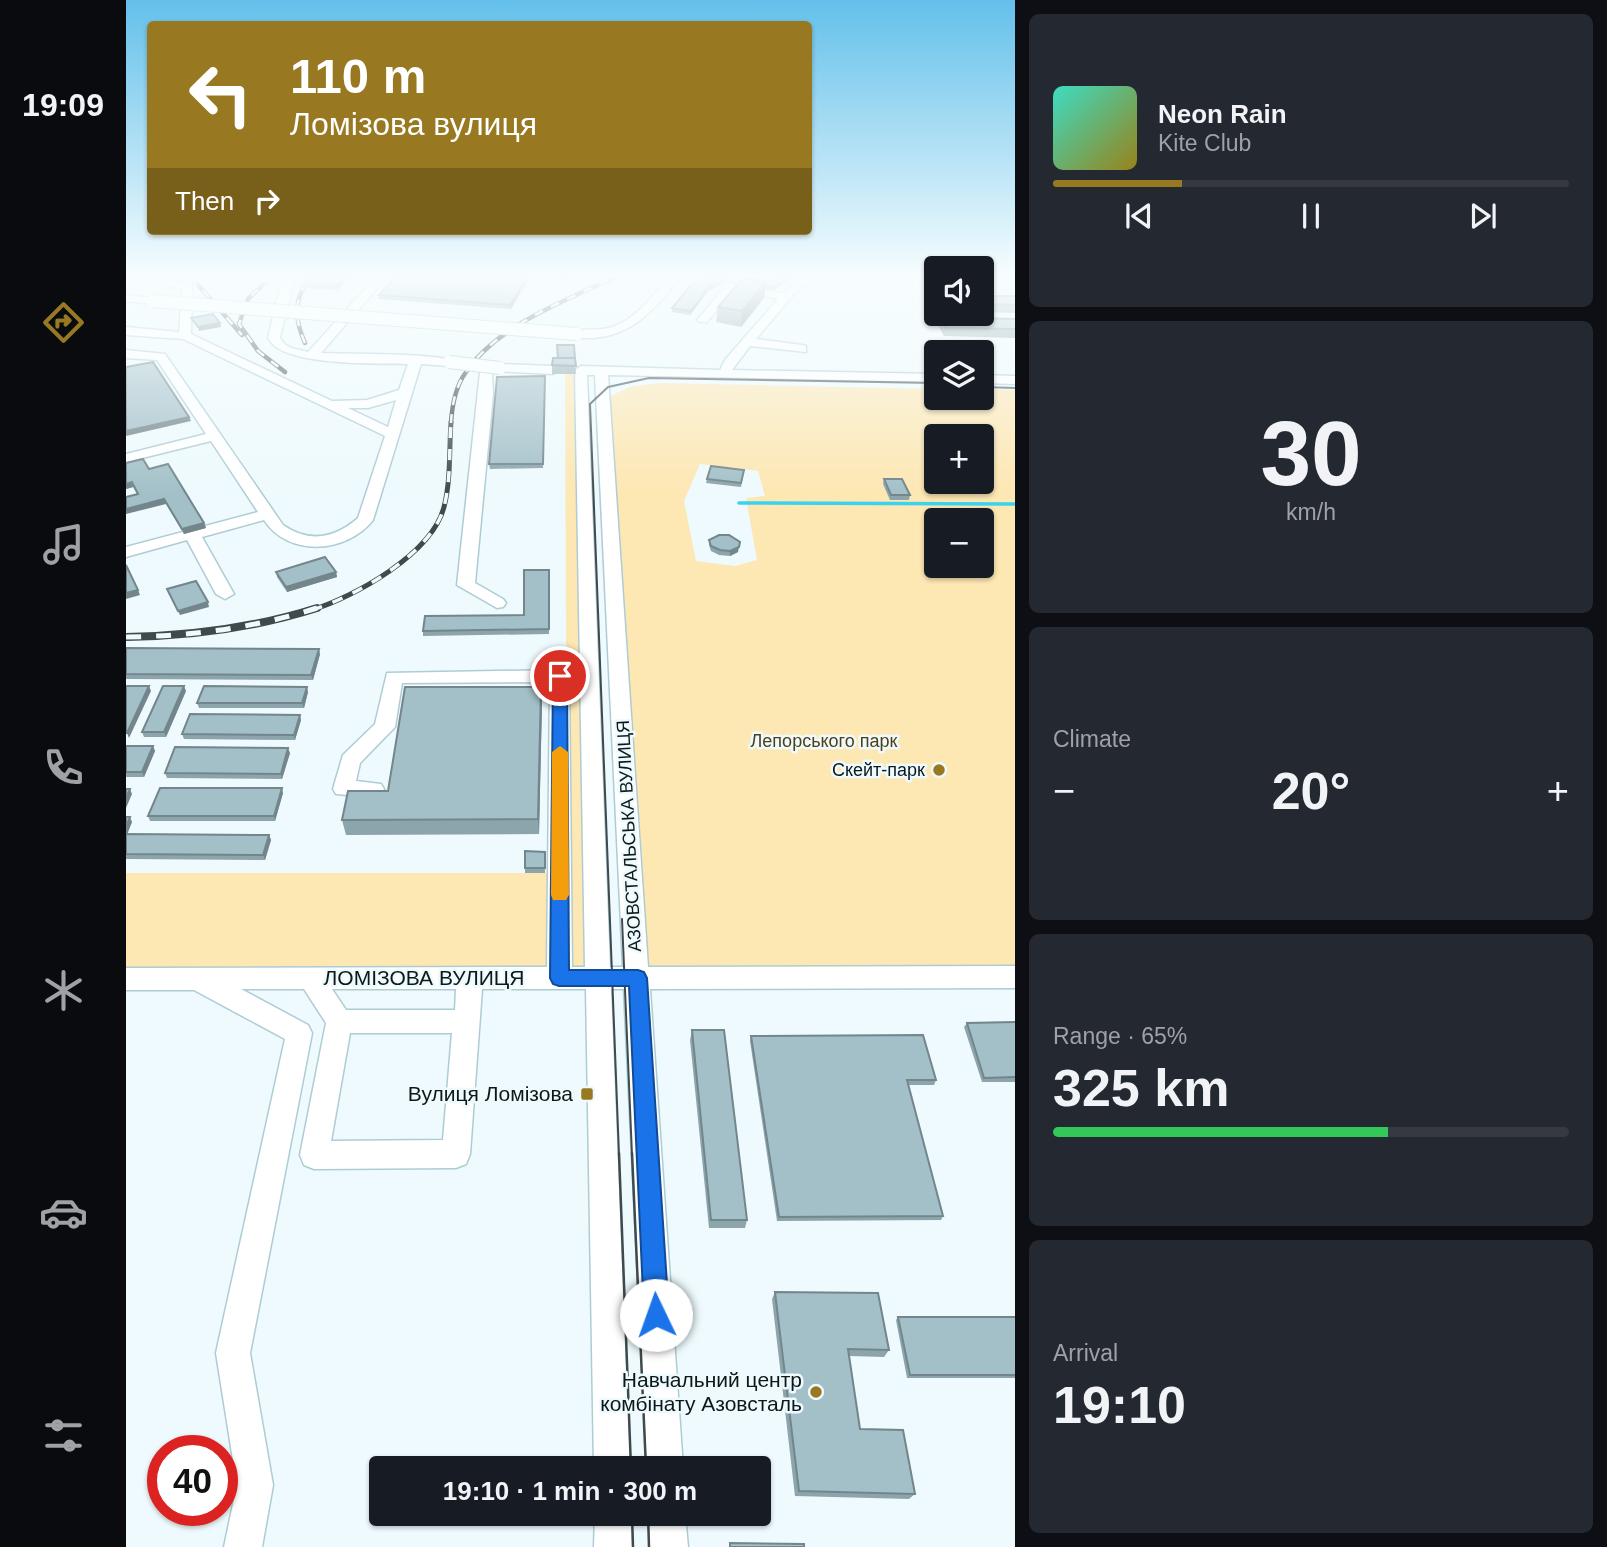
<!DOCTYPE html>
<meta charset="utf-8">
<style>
:root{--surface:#171b24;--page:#242831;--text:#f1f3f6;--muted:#9ea1a6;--line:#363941;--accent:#987921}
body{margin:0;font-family:Helvetica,sans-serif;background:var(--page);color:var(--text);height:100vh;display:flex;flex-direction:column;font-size:26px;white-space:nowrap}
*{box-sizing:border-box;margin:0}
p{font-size:23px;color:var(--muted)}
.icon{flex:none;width:38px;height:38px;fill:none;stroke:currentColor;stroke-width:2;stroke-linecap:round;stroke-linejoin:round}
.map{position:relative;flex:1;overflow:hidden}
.details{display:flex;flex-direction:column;gap:14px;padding:14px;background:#0d0f14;width:592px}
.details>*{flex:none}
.hud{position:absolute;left:21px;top:21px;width:665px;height:214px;border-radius:7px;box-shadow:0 2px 5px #0004;background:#987921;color:#fff;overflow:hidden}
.fabs{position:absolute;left:798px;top:256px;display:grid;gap:14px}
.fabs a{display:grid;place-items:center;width:70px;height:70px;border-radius:7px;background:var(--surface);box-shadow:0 2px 5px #0004;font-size:35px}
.speed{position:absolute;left:21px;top:1435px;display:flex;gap:14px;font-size:35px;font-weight:700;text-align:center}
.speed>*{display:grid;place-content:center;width:91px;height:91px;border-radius:50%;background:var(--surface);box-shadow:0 2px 5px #0004;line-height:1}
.speed .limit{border:10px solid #d22;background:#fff;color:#111}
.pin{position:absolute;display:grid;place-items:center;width:60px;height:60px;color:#fff;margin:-30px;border:4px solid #fff;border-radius:50%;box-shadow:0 2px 7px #0007}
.me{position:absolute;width:77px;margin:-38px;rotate:357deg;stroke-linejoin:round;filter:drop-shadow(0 0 5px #0008)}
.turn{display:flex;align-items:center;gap:24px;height:147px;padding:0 28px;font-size:32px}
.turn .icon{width:91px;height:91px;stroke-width:2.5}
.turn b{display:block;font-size:49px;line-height:60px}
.then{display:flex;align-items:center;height:66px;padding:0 28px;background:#0003;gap:14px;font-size:26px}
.big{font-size:52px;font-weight:700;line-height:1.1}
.details .card{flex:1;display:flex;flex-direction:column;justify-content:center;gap:10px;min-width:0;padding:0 24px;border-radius:10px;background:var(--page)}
.details .dial{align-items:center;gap:0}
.dial b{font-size:91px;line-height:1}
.song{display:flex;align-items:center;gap:21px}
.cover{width:84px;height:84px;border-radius:10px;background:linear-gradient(135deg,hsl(170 70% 55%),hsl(50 70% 35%))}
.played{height:7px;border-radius:4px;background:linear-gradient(90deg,var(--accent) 25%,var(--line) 25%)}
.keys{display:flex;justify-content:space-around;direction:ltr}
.heat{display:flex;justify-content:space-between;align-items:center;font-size:38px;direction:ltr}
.charge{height:10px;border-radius:5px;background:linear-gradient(90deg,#34c759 65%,var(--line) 0)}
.trip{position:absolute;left:243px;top:1456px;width:402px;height:70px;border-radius:7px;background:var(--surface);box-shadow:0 2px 5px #0004;font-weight:700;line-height:70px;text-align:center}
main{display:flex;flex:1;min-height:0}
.tabs{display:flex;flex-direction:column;width:126px;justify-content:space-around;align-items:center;background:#090b0e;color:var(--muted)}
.tabs .icon{width:49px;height:49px}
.tabs .current{color:var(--accent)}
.tabs b{font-size:32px;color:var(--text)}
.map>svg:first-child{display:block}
.green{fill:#fde7b3;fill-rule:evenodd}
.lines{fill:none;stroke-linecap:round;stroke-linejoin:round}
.stream{stroke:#3bd2f0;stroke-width:3.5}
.minor-casing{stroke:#aeccd4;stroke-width:3}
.minor{fill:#fff;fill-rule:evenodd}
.tram-far1{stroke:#3f4a4d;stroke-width:2}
.tram{stroke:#3f4a4d;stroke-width:2.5}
.rail-far2-casing{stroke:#3f4a4d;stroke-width:4.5}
.rail-far1-casing{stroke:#3f4a4d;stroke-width:5}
.rail-casing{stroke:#3f4a4d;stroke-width:8}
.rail-far2{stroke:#eefafd;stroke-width:2.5;stroke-dasharray:9;stroke-linecap:butt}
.rail-far1{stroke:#eefafd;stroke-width:3.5;stroke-dasharray:11;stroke-linecap:butt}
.rail{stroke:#eefafd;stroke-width:5;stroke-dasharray:15;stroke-linecap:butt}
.minor-bridge-casing{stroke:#aeccd4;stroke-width:14;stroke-linecap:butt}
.minor-bridge{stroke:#fff;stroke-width:12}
.wall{fill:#8ca5ac}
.shaded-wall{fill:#72868c}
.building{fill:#a3c0c8;stroke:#72868c;stroke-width:2}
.route{fill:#1a73e8;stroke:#114b97;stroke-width:2}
.slow{fill:#f59e0b}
.poi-dot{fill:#987921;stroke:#eefafd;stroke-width:2.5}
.labels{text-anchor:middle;stroke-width:5;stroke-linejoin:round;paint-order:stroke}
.park-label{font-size:18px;fill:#4f3f14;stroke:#eefafd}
.poi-label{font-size:18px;fill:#0d181b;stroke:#eefafd;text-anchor:end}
.street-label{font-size:18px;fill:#0d181b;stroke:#eefafd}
.near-street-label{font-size:21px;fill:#0d181b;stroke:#eefafd}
.near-poi-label{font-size:21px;fill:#0d181b;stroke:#eefafd;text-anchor:end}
</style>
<main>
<nav class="tabs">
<b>19:09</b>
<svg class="icon current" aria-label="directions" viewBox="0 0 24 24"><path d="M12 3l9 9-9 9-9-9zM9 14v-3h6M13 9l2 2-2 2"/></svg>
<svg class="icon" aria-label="music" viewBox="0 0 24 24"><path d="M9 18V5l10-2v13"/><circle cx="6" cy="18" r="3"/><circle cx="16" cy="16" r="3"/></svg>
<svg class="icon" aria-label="phone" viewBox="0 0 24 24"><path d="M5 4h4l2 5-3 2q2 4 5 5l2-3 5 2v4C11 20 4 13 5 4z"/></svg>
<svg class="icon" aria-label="climate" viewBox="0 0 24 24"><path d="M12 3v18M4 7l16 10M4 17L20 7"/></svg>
<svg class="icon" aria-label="car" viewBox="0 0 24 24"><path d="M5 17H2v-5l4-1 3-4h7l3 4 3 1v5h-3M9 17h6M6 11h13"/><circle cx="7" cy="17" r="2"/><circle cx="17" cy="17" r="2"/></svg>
<svg class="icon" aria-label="filters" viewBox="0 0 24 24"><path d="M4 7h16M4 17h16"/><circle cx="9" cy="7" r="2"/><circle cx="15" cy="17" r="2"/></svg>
</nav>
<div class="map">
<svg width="890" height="1547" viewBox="0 0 890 1547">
<rect width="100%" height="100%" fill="#eefafd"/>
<path class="green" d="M439 374H450L463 971H0V873H441Z
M533 383 810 389V397H856V389L889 390V972H522L482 397 504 387ZM810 436H856V481H810ZM574 464 632 471 639 496 620 498 631 560 609 566 570 561 558 501ZM810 520H856V565H810Z"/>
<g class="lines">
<path class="stream" d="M613 503 890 504"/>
<defs>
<path id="minor" d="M20 277H36L66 286 65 334 206 401 241 400 273 390 282 364C253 363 152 367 142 337L156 280 158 277H169L154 337C158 349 172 349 182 352L250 277H261L195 353C217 354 318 353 329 362L323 366 295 364 247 520C220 554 162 557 138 520L76 537 108 594 99 599 90 594 61 540 0 557V547L132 512 85 441 0 462V454L80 434 31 360 0 358V350L39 354 157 525C183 543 208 539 232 518L259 436 57 339 0 335V327L53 332 56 290ZM270 400 262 427 222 408H242Z
M543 277H554C531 307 507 336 466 338 458 338 451 339 445 334 455 327 471 331 483 328 509 321 526 296 543 277Z
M678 277H690L668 294 630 339 676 345 680 346V352L624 346 606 370 810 374V382L482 375 522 967 890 966V988L524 989 557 1468H521L498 989H485L504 1468H468L460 989H356L344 1154 340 1164 330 1168 188 1169 178 1165 174 1155 200 1023 178 989H115L182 1025 186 1033 124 1353 147 1485 136 1547H98L111 1485 90 1353 159 1039 68 990H0V968L421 967 424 682 276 683 269 727 234 763 230 781 255 784 258 789 255 794 247 797 210 794 207 789 217 755 249 724 261 673 434 670 441 672 443 676 446 967H459L449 370 455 366 594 370 599 360 652 299 608 289 581 322H573L571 320 602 283 657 293ZM461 375H469L497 967H484ZM206 989H330L329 1010H220ZM224 1033H326L317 1140 205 1141Z
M0 295 27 298 33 301 27 304 0 301Z
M374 364 427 366 433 370 427 374 370 371 368 368Z
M360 368 366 372 367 394 349 583 377 599 380 603 377 607 371 608 331 585 354 372Z
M856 375 890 376V384L856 383Z
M469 1514H505L506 1547H468Z
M523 1514H559L562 1547H524Z"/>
</defs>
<use href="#minor" class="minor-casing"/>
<use href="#minor" class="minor"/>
<path class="tram-far1" d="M856 387 890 388
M496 919 506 1155
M493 1155 464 404 482 387 523 378 810 383"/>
<path class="tram" d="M493 1153 505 1468
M506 1153 520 1468
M506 1514 507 1547
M522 1514 523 1547"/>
<defs>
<path id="rail-far2" d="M65 277 116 335
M145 277 122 299 113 324 132 351 159 372
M179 343C168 318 167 298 185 277
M325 423C326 406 329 387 340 372 372 325 439 301 489 277"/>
<path id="rail-far1" d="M186 610C228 597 306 554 318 507 325 480 323 450 325 422"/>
<path id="rail" d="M0 637C66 636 128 628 191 608"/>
</defs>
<use href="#rail-far2" class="rail-far2-casing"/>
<use href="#rail-far1" class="rail-far1-casing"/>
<use href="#rail" class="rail-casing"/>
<use href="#rail-far2" class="rail-far2"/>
<use href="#rail-far1" class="rail-far1"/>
<use href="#rail" class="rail"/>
<defs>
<path id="minor-bridge" d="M27 301 451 334
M323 362 374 368"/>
</defs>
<use href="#minor-bridge" class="minor-bridge-casing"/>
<use href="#minor-bridge" class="minor-bridge"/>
</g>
<path class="wall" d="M185 277H224L211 290 179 288 178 284Z
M269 277H404L385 309 253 299V295Z
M424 277H450L448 281 424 279Z
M649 277H666L646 291 639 290 638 298 615 327 590 322 592 307 642 282Z
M601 281 582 291 564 315 546 312V308Z
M856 296H890V313L856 312Z
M815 317 890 319V338L818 336 812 325Z
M449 358 450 374H426V365Z
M419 376 417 468 364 469 363 464Z
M23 469 78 523 80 528 58 534 40 504 11 494 7 487 0 489Z
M618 470 615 487 580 483 581 479Z
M758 479 784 495 783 500H764L757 484Z
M583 540 612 552 604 556 593 555 585 551 583 545Z
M423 570V634L297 636V631L398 615Z
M150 572H210L211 577 161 592 151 577Z
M0 648 194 654 187 680 0 679Z
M60 691 40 737H18L16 732Z
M182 692 178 708H73L71 703Z
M416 702 413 834 220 835 216 820 262 791Z
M175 720 169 740 58 739 56 734Z
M0 746H27L29 751 18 777H0Z
M164 753 156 779 41 778 39 773Z
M157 793 149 821H24L22 816Z
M0 817 6 822 1 834 143 835 145 840 139 860 0 859Z
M399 851 419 852V873H399Z
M890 1022V1084L889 1082H856L838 1027 841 1023Z
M566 1030 621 1220 619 1228H583L564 1040Z
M625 1036 810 1080 808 1085H782L817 1216 815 1220 651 1221 624 1041Z
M649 1292 763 1350 758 1357 723 1356 734 1429 789 1494 783 1499 669 1496 646 1299Z
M772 1317H890V1378H781L770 1320Z"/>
<path class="shaded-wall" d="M219 277H224L211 290V286Z
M402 277H404L385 309 384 305Z
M601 277V281L582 291 564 315 565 311 583 287Z
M661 277H666L646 291V287Z
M640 282 638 298 615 327 616 311Z
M94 323 95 327 73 331 72 327Z
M63 417 65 421 0 436V431Z
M6 482 7 487 0 489V484Z
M38 499 40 504 0 514V509Z
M78 523 80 528 58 534 56 529Z
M614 542 612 552 604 556V551Z
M210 572 211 577 161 592 160 587Z
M12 590 14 595 0 599V593Z
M82 602 83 607 54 615 52 611Z
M193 649 194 654 187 680 185 675Z
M23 686 25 691 3 738 1 733Z
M58 686 60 691 40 737 38 732Z
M181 687 182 692 178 708 176 703Z
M415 687 416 702 413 834 412 819Z
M174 715 175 720 169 740 168 735Z
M27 746 29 751 18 777 16 772Z
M162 748 164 753 156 779 155 774Z
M156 788 157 793 149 821 148 816Z
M4 789 6 794 0 808V798Z
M4 817 6 822 0 837V827Z
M143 835 145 840 139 860 137 855Z"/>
<path class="building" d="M185 277H219L211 286 178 284Z
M269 277H402L384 305 253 295Z
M580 277H601L583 287 565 311 546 308 564 286Z
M621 277 642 282 649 277H661L646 287 640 286V282L618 279Z
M616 279 640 282 616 311 592 307Z
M856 296H890V305L856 304Z
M87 314 94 323 72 327 65 318Z
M815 317 890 319V329L820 328Z
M431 345H448L449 358H432Z
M427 358H449L450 366 426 365Z
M27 362 63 417 0 431V367Z
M419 376 417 464H363L371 377Z
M17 459 23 469 42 464 78 523 56 529 38 499 0 509V497L12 494 6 482 0 484V463Z
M585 466 618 470 615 483 581 479Z
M758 479H776L784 495H765Z
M593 535H603L614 542 613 547 604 551 594 550 585 546 583 540Z
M199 557 210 572 160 587 150 572Z
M0 565 12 590 0 593Z
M398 570H423V629L297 631 299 616 398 615Z
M70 581 82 602 52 611 41 589Z
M0 648 193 649 185 675 0 674Z
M0 686H23L1 733H0Z
M37 686H58L38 732H16Z
M78 686 181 687 176 703H71Z
M279 687H415L412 819 216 820 222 791H262Z
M64 714 174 715 168 735 56 734Z
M0 746H27L16 772H0Z
M49 747 162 748 155 774 39 773Z
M34 788H156L148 816H22Z
M0 789H4L0 798Z
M0 817H4L0 827Z
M0 834 143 835 137 855 0 854Z
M399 851 419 852V868H399Z
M890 1022V1077L858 1078 841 1023Z
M566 1030H598L621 1220H585Z
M797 1035 810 1080H781L817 1216 653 1217 625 1036Z
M649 1292 752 1293 763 1350 722 1349 734 1429 777 1430 789 1494 673 1491Z
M772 1317H890V1375H784Z
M604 1543 678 1544V1547H604Z"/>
<linearGradient id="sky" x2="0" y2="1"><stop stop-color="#63c0eb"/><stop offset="0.56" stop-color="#f7fdfe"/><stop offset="1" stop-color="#f7fdfe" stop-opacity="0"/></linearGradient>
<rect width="890" height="493" fill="url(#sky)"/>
<path class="route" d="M434 672 441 676 443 970H512L518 972 521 978 543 1315 539 1324 530 1327 522 1324 518 1315 503 986H433L427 984 424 978 427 676Z"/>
<path class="slow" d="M434 746 442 752 443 895 440 900H427L425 895 426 752Z"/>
<g class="poi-dot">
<circle cx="813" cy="770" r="7"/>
<rect x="454" y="1087" width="14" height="14" rx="3.5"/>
<circle cx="690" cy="1392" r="7"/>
</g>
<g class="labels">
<g class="park-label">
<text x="698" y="747">Лепорського парк</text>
</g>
<g class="poi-label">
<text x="799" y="776">Скейт-парк</text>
</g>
<g class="street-label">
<text transform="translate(503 836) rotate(-93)" y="6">АЗОВСТАЛЬСЬКА ВУЛИЦЯ</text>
</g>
<g class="near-street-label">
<text x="298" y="985">ЛОМІЗОВА ВУЛИЦЯ</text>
</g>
<g class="near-poi-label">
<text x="447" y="1101">Вулиця Ломізова</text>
<text x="676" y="1387">Навчальний центр<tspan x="676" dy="24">комбінату Азовсталь</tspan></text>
</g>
</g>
</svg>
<div class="fabs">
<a><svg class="icon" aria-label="sound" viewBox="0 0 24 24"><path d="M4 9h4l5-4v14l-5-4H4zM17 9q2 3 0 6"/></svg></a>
<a><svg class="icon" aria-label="layers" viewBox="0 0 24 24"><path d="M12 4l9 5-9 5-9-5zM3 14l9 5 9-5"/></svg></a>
<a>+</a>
<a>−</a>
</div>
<div class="speed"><div class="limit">40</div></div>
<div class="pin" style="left:434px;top:676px;background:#d93025"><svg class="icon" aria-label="arrive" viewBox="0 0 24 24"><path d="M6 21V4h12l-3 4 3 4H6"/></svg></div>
<svg class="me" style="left:530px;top:1315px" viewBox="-20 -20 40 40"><circle r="19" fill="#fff"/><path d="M0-13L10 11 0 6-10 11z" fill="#1a73e8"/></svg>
<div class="trip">19:10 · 1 min · 300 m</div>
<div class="hud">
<div class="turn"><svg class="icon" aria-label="left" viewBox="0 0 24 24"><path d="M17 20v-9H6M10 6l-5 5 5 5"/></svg><div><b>110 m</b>Ломізова вулиця</div></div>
<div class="then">Then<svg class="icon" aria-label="right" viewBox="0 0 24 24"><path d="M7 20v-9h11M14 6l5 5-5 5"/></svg></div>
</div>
</div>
<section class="details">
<div class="card">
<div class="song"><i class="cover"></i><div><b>Neon Rain</b><p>Kite Club</p></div></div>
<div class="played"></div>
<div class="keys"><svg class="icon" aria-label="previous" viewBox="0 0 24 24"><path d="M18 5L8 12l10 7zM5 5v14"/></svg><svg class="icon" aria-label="pause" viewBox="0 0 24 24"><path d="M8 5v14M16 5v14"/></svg><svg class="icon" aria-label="next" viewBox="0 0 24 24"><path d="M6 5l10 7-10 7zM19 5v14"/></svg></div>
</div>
<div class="card dial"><b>30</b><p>km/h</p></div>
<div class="card"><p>Climate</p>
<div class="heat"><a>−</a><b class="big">20°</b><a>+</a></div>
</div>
<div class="card"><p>Range · 65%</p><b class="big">325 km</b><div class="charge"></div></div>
<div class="card"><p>Arrival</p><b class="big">19:10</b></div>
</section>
</main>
